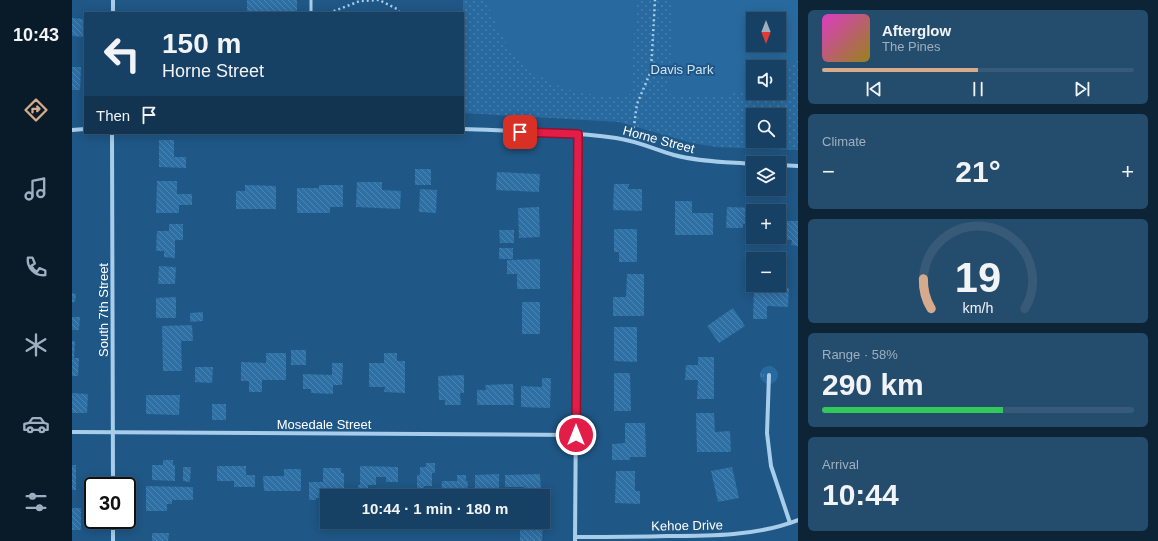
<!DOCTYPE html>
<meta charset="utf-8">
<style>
:root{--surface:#174164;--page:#244c6d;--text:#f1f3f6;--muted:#9eafbf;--line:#365a78;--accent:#d6ab8b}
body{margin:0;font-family:Arial,sans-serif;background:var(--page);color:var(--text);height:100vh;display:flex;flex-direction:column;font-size:15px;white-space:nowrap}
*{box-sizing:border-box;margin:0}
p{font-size:13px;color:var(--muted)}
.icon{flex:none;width:22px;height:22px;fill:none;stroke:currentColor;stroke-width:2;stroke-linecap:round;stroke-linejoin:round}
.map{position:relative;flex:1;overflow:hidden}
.panel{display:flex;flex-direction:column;gap:10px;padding:10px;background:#0d2437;width:360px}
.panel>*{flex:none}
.banner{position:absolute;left:12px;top:12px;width:380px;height:122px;border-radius:0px;box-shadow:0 2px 10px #0003,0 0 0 1px var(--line);background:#174164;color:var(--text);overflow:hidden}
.needle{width:26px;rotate:180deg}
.controls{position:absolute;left:674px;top:12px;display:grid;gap:8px}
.controls a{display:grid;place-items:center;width:40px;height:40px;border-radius:0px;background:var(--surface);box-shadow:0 2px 10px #0003,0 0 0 1px var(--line);font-size:20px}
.speed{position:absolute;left:12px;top:477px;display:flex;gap:8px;font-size:20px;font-weight:700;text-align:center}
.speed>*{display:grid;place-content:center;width:52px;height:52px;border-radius:50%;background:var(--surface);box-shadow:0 2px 10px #0003,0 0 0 1px var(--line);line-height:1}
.speed .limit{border:2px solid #111;border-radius:6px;background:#fff;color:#111}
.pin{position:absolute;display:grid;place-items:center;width:34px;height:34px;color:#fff;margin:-17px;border-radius:8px;box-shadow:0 2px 6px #0006}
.me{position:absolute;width:44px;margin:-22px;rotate:0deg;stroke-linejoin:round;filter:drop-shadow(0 0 3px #0008)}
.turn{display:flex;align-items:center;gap:14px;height:84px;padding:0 12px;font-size:18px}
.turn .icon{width:52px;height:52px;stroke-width:2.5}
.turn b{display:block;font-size:28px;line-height:34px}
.then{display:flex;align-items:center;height:38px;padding:0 12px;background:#0003;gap:8px;font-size:15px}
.big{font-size:30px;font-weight:600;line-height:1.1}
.panel .widget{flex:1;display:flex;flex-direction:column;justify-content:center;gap:6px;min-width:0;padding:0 14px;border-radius:6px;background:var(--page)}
.panel .dial{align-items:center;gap:0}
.dial svg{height:104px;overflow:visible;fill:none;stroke:var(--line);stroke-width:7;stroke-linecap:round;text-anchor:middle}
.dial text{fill:var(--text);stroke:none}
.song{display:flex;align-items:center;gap:12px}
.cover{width:48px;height:48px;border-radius:6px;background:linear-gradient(135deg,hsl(310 70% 55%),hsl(50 70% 35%))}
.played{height:4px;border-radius:2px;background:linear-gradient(90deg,var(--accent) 50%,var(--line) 50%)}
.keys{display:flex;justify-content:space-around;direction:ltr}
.heat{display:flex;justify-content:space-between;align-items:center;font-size:22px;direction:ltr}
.charge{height:6px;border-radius:3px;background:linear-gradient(90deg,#34c759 58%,var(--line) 0)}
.trip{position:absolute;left:248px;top:489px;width:230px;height:40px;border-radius:0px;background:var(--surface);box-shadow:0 2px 10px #0003,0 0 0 1px var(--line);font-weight:600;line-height:40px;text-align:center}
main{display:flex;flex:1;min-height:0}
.tab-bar{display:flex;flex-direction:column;width:72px;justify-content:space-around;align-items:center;background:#091a28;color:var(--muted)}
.tab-bar .icon{width:28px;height:28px}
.tab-bar .active{color:var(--accent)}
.tab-bar b{font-size:18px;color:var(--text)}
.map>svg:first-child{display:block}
.grass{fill:url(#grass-tufts)}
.park{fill:url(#park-dots);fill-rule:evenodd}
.pitch{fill:#286a9f;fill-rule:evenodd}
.building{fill:url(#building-back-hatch)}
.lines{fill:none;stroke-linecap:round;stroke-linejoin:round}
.path{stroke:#a8cdea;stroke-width:2.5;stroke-dasharray:2 3;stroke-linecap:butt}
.service{stroke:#a8cdea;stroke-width:3}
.minor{stroke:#a8cdea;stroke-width:4}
.route-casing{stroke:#92132f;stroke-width:10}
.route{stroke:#e11d48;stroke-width:7}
.labels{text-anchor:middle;stroke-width:4;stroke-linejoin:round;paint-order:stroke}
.park-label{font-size:13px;fill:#cde5f8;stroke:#1f5786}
.street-label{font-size:13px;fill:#fff;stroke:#1f5786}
</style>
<main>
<nav class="tab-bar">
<b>10:43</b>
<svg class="icon active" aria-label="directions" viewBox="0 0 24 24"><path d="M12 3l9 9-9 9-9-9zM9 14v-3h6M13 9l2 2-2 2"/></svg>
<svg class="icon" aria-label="music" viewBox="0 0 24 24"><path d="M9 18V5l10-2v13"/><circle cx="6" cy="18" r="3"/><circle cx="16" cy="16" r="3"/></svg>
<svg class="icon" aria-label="phone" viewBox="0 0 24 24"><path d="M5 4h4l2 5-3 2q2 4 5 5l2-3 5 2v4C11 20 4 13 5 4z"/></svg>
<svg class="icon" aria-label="climate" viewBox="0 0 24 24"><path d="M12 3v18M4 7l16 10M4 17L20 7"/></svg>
<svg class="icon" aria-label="car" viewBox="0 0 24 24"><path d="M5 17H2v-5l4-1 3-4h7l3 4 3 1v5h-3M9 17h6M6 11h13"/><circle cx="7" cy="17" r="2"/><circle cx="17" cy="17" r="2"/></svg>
<svg class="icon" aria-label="filters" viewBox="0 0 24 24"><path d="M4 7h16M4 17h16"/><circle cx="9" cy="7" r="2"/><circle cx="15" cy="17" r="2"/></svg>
</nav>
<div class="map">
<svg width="726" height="541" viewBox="0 0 726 541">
<defs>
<pattern id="grass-tufts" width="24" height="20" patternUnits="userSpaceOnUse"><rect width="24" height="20" fill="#286a9f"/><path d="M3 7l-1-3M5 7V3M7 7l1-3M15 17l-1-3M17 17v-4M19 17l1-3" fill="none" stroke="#4880ad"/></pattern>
<pattern id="park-dots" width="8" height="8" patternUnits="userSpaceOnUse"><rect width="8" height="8" fill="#286a9f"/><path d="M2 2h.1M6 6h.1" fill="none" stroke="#4880ad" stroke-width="1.8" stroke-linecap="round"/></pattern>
<pattern id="building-back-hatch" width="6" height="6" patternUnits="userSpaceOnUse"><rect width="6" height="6" fill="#2e6fa4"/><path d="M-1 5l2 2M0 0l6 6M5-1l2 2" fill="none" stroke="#4d85b2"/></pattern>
</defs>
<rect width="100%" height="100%" fill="#1f5786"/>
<path class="grass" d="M688 375a9 9 0 1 1 18 0a9 9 0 1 1-18 0Z"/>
<path class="park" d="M391 0H726V150L644 147 620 143 547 122 391 113ZM681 19H707V45H681ZM681 67H707V93H681ZM681 115H707V141H681Z"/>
<path class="pitch" d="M415 0H564L559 94C489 103 434 69 415 0Z
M601 0H726V58L707 73V67H681V87C655 98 625 100 597 94ZM681 19H707V45H681Z"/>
<path class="building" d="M175 0H225V13H175Z
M0 18 12 19V37L0 36Z
M0 67H9L8 90H0Z
M87 140H102V157H114V168L87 167Z
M343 169H359V185H343Z
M425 172 468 174 467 192 424 190Z
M85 181H105V194H120V205H107V213H84Z
M285 182H310V190L329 191 328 209 284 207Z
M542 184H557L556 189H570V211L541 210Z
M173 185 204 186V209H164V191H173Z
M247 185H271V207H258V213H225V188H247Z
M348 189 365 190 364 213 347 212Z
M603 201H620V213H641V235H603Z
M467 207 468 237 447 238 446 208Z
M655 207 687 208V211H681V225L671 224V228H654Z
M707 221H726V246L719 245 720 240 702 239V237H707Z
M97 224H111V240H103V258L92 257V251H84L85 231H97Z
M542 229H565V262H547V252H542Z
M427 230H442V243H428Z
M427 248H441V259H427Z
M468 259V289H445V274H435V260Z
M87 266 104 267 103 284H86Z
M555 274H572V316H541V297H554Z
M682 287 717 288 716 307 695 306V319H681Z
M0 293 4 294 3 302H0Z
M104 297V318H84V298Z
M450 302H468V334H450Z
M661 308 673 326 647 343 635 326Z
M131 312V321L118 322V313Z
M0 317H8L7 330H0Z
M120 325 121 341H109L110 371H91L90 326Z
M542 327H565V362L542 361Z
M0 341H3L2 358H7L6 376H0Z
M219 350H234V365H219Z
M194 353H214V380H190V392H177V381H169V362L194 363Z
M312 353H325V361H333V393L312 392 313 387H297V363H312Z
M626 357H642V399H625L626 380H613L614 365H626Z
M260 363H271L270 385H261V394L239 393V389H231V374L260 375Z
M123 367H141L140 383 123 382Z
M542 373H558L559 411H542Z
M392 375V393H388L389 405H373V400H367L366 376Z
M470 378H479L478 408 449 407V386L470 387Z
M441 384 442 405H405V390H414L413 385Z
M0 393 16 394 15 413H0Z
M74 395H108L107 415 74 414Z
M140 404H154V420H140Z
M624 413H642L643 432 658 431 659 452H625Z
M553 423H573L574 457H558V460H540V444L553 443Z
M91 460H101V465H103V481L80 480V465H91Z
M354 463H363V473H360V486H352V488H345V475H348V467H354Z
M0 465H4V490H0Z
M145 466H174V475H183V487H162V481H145Z
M288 466 326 467V482H314V477H304V485H296V496H286V485H288Z
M111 467H119L118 482 111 481Z
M660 467 667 498 646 502 639 471Z
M251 468H269V473H272V490L258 489V496H255V498H244V500H237V482H251Z
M212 469H229V491H192L191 476H212Z
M544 471H563V491H568V504L543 503Z
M427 474V491H403V475Z
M468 474 469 492H452V487H433V475Z
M385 475H394V481H396L395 496H369L370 481H385Z
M74 486 121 487V500H100V504H95V511H74Z
M0 508H9V530H0Z
M448 522H471L470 541H448Z
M80 533H97L96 541H80Z"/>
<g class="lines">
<path class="path" d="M257 13 288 1 307 0 325 9 328 13
M561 133 565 104 579 71 583 0"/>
<path class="service" d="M239 13V0"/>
<path class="minor" d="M41 13V0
M391 129C442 131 493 131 544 138 565 141 582 149 602 155 628 162 655 162 681 164
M0 130 13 129
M40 133 41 486
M707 165 726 166
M697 375 695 433 699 466 718 523
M0 432 504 435
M41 520V541
M503 537C534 537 564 537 595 536 639 536 685 536 726 520
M503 541 506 134"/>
</g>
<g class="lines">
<defs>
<path id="route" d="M448 132 506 134 504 435"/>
</defs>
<use href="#route" class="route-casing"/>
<use href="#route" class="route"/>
</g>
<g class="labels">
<g class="park-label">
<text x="610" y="74">Davis Park</text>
</g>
<g class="street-label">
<text transform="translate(587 139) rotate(15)" y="5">Horne Street</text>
<text transform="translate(31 310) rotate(-90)" y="5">South 7th Street</text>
<text x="252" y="429">Mosedale Street</text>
<text transform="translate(615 525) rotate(-1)" y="5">Kehoe Drive</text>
</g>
</g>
</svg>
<div class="controls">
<a><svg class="needle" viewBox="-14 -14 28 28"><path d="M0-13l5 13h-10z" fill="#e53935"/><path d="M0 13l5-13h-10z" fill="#9eafbf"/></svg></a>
<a><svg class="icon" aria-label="sound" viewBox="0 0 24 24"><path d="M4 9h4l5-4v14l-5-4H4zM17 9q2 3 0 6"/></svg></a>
<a><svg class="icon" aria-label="search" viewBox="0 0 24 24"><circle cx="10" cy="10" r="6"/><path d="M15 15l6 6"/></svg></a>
<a><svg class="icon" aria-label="layers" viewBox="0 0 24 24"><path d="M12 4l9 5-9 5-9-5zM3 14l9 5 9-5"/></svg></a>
<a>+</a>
<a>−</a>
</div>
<div class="speed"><div class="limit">30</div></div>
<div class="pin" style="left:448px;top:132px;background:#d93025"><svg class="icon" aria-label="arrive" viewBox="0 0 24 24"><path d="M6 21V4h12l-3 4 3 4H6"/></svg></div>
<svg class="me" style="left:504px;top:435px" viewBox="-20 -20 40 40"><circle r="17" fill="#e11d48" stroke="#fff" stroke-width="3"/><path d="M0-11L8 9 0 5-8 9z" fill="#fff"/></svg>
<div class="trip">10:44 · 1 min · 180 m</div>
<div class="banner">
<div class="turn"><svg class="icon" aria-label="left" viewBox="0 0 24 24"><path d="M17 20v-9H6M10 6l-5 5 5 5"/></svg><div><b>150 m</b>Horne Street</div></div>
<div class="then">Then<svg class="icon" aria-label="arrive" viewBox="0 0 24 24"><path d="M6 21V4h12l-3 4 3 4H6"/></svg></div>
</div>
</div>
<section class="panel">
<div class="widget">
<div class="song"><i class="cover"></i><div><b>Afterglow</b><p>The Pines</p></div></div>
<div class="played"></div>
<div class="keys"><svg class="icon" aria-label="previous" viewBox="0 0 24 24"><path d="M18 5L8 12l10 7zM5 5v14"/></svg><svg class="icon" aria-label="pause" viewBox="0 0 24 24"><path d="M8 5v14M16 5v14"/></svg><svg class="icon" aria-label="next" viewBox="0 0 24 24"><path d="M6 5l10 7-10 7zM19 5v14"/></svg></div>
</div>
<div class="widget"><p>Climate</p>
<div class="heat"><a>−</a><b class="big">21°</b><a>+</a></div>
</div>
<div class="widget dial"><svg viewBox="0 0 100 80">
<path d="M14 69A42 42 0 1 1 86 69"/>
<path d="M14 69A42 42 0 0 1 8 46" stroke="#d6ab8b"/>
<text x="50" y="56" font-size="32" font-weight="700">19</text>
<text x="50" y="72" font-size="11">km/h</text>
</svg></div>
<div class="widget"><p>Range · 58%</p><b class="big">290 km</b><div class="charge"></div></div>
<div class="widget"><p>Arrival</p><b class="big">10:44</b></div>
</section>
</main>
